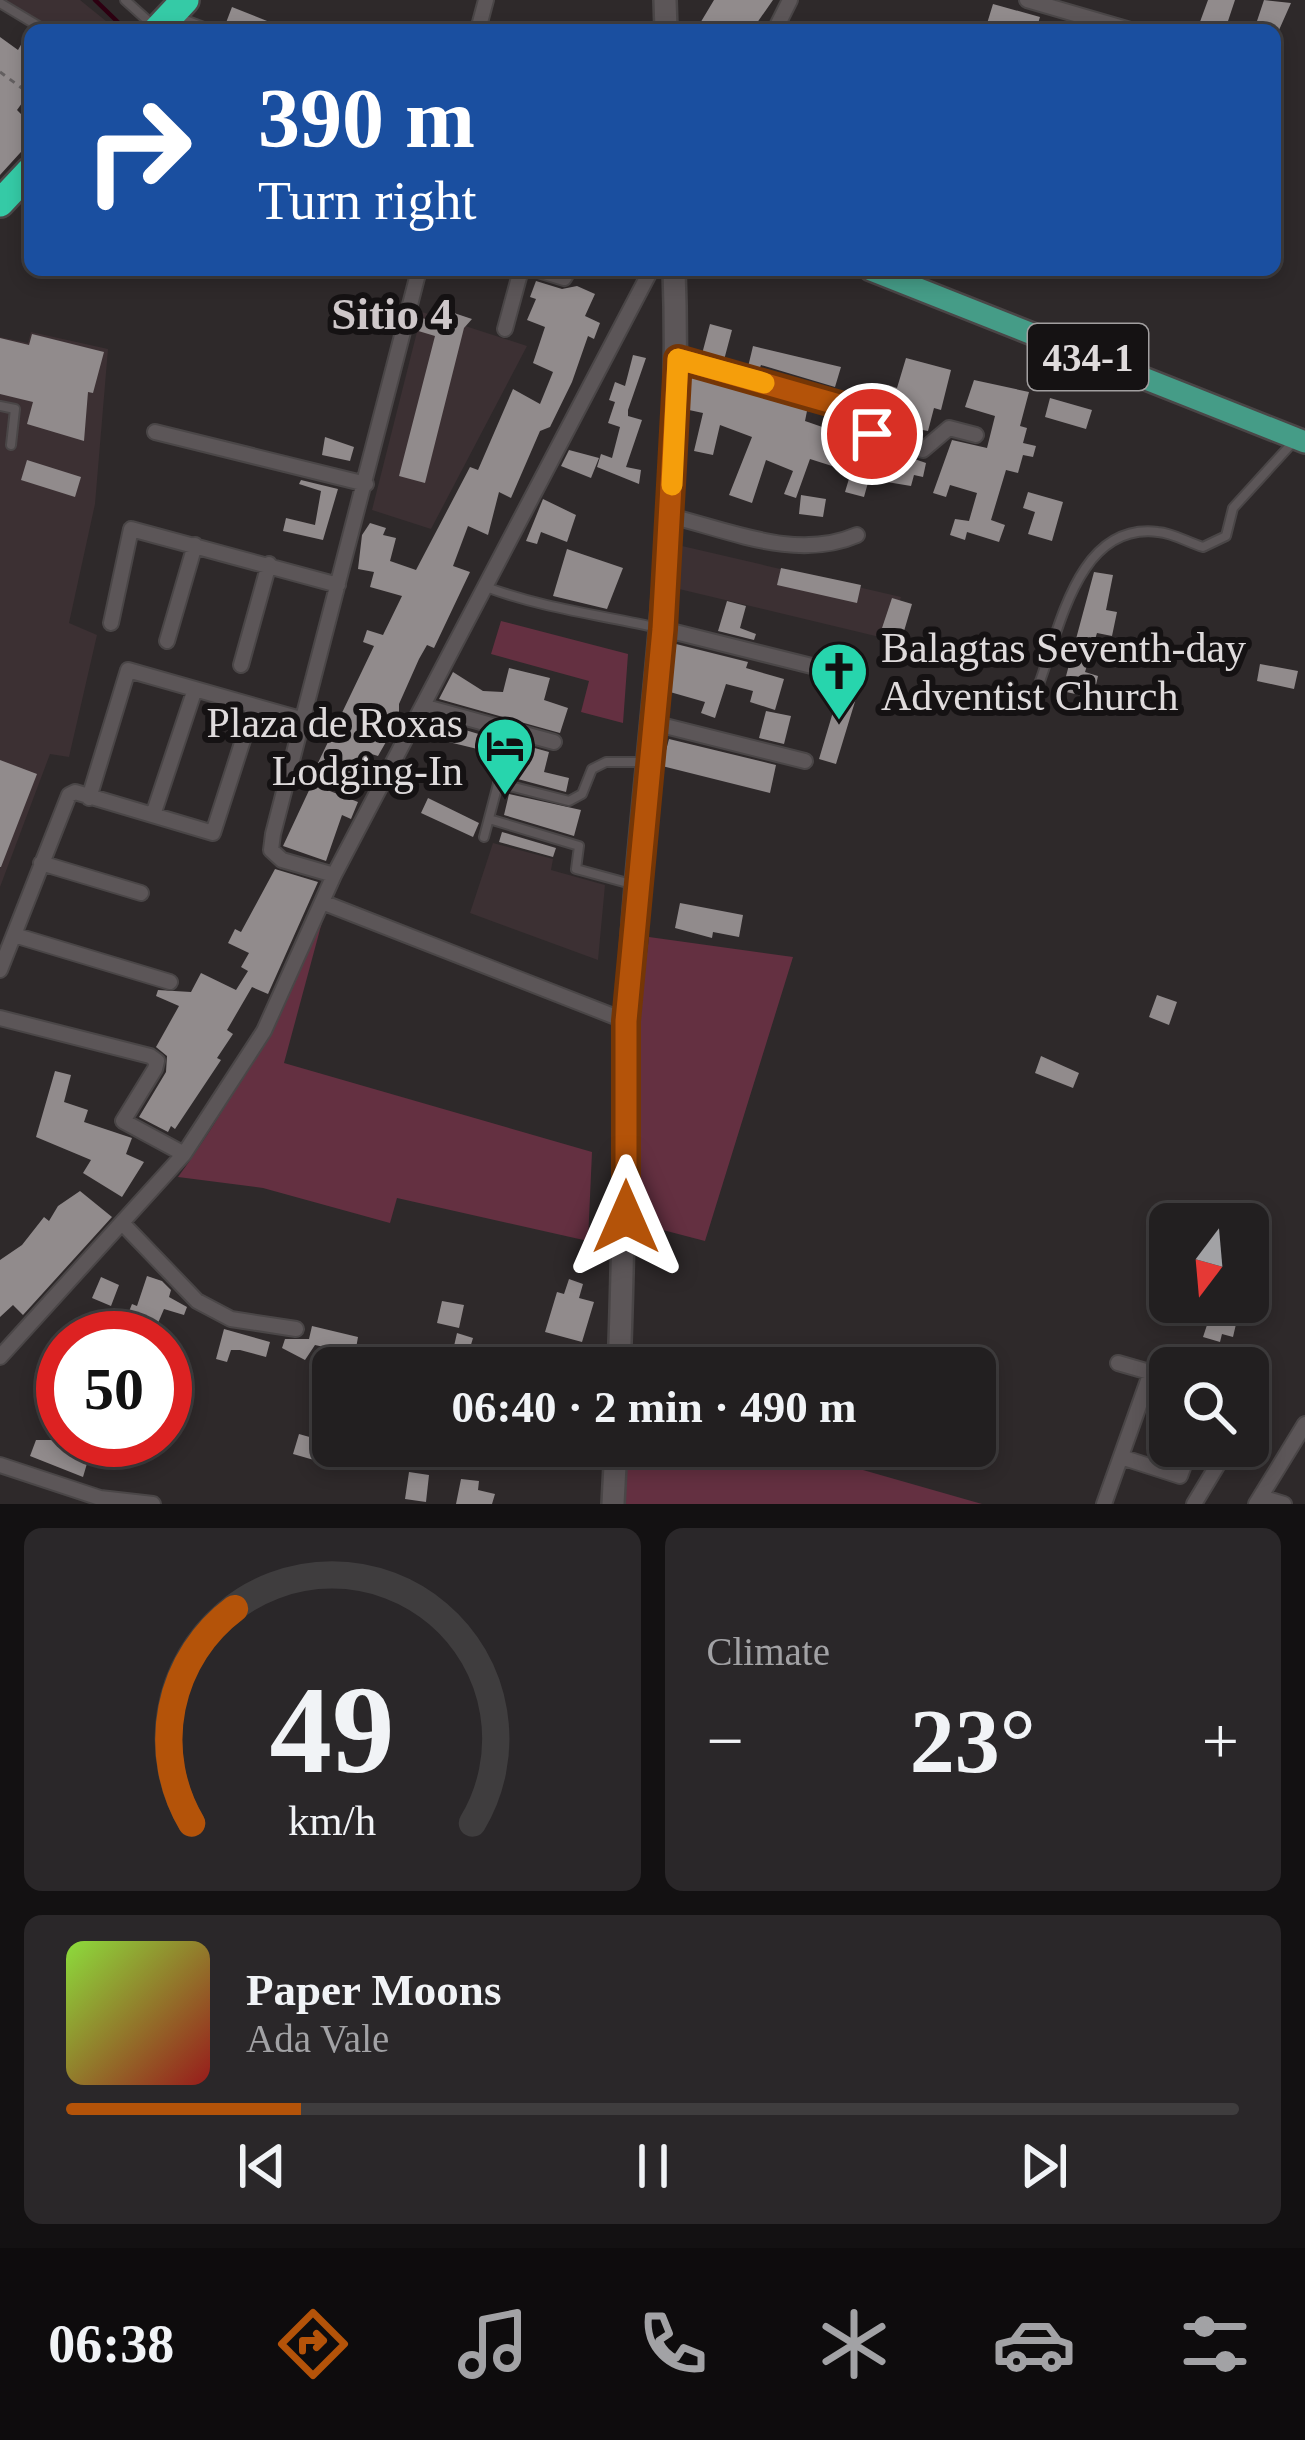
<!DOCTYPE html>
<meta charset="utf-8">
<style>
:root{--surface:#221f20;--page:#2a2729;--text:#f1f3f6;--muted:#a2a2a5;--line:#3f3d3e;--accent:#b45309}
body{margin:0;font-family:"Times New Roman",serif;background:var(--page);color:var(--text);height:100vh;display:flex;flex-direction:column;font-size:45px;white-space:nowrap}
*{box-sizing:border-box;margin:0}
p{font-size:39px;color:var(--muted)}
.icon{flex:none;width:66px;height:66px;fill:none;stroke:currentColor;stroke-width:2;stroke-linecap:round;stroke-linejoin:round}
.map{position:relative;height:1504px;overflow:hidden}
.drawer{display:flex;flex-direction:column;gap:24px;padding:24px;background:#131112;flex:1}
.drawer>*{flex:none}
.hud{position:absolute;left:24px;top:24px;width:1257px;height:252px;border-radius:18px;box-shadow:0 6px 18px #0003,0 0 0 3px var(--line);background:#1a4fa0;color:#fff;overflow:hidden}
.needle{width:78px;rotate:196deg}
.tools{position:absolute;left:1149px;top:1203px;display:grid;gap:24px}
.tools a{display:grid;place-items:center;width:120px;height:120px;border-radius:18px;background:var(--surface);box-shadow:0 6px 18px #0003,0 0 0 3px var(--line);font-size:60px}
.speed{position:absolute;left:36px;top:1311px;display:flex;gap:24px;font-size:60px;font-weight:700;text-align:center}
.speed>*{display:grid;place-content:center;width:156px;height:156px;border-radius:50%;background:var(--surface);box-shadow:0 6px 18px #0003,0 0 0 3px var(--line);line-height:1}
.speed .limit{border:18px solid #d22;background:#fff;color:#111}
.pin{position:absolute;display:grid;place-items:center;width:102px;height:102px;color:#fff;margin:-51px;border:6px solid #fff;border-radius:50%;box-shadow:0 3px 12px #0007}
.me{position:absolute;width:132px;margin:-66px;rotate:0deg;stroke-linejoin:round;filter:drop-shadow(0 0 9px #0008)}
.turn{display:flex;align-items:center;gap:42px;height:252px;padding:0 36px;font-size:54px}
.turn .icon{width:156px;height:156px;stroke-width:2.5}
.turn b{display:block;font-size:84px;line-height:102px}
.big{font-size:90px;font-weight:700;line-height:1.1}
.drawer .tile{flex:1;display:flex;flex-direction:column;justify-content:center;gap:18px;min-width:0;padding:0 42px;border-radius:18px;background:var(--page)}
.drawer .dial{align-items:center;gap:0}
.dial svg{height:312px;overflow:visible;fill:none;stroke:var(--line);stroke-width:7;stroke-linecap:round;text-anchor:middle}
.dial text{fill:var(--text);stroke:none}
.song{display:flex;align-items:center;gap:36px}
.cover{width:144px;height:144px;border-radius:18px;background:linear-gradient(135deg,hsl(90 70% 55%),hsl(0 70% 35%))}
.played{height:12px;border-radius:6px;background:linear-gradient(90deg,var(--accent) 20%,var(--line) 20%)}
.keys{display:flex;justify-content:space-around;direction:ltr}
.heat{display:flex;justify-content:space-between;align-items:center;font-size:66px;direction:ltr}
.drawer .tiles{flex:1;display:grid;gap:24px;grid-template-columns:1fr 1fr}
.tile:last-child{grid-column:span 2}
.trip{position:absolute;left:312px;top:1347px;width:684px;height:120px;border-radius:18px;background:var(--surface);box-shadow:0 6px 18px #0003,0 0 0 3px var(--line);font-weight:700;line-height:120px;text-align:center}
.menu{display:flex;height:192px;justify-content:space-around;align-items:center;background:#0e0c0d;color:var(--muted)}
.menu .icon{width:84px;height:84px}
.menu .selected{color:var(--accent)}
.menu b{font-size:54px;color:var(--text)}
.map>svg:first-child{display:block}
.built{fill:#3c3033}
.green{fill:#643041}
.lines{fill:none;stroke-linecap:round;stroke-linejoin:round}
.stream{stroke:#2d0011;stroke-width:4.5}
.building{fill:#918b8c}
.lane-casing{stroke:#4a4647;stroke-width:12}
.street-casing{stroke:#4a4647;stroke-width:18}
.secondary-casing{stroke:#4a4647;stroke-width:26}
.primary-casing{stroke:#4a4647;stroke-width:26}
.highway-casing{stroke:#4a4647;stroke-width:32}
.path{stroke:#635f60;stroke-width:3;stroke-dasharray:6 6;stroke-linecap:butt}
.lane{stroke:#5c5658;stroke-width:8}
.street{stroke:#5c5658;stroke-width:14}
.secondary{stroke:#5c5658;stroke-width:21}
.primary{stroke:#459c87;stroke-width:21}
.highway{stroke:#35caa6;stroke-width:27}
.route-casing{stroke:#753606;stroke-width:30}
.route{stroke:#b45309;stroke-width:21}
.slow{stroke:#f59e0b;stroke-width:21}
.labels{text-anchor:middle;stroke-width:12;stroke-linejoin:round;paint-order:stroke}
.shield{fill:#151213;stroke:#a29fa0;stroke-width:3}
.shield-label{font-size:39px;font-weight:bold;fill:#dfdbdc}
.poi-label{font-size:42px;fill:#dfdbdc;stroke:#151213;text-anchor:start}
.neighbourhood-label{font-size:45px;font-weight:bold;fill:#cec7c9;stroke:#151213}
</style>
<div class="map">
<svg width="1305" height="1504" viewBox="0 0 1305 1504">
<rect width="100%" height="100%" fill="#2e292a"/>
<path class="built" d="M5 0H80L117 30H50Z
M422 312 527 346 431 529 372 510Z
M31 332 108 349 95 504 69 623 97 635 69 757 50 754 0 887V337L28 343Z
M682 546 901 597 888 639 679 589Z
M493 843 553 859 551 870 605 885 598 960 470 913Z"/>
<path class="green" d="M501 621 628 654 623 723 581 712 589 681 491 654Z
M325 911 284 1063 592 1152 588 1241 397 1198 390 1223 263 1188 178 1177C239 1094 282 1004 325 911Z
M649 937 793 957 705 1241 636 1223 639 1018Z
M626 1446H779L982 1504H625Z"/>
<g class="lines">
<path class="stream" d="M95 0 125 29"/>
</g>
<path class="building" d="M714 0H773L752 30H696Z
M1208 0H1235L1225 30H1197Z
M1264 0 1291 3 1279 30H1254Z
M993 4 1040 17 1036 30H985Z
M232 7 287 29V30L224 28Z
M0 37 18 50 22 43 30 49V92L17 110 30 123V142L0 175Z
M536 281 562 289 577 286 595 294 585 316 600 323 594 339 588 336 572 382 550 427 540 431 511 498 499 492 488 535 468 526 453 566 470 572 434 648 427 645 419 659 399 704V719L378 756 368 753 359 779 317 765 374 646 363 642 367 630 383 635 402 596 370 587 374 572 358 569 362 535 370 523 386 528 383 535 396 538 390 561 416 570 470 467 478 470 513 389 540 404 553 372 533 363 545 327 527 320 536 299 530 297Z
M436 307 472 319 464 328 425 483 399 476 435 336 415 330 418 317 433 321Z
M710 324 732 330 724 360 702 354Z
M32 334 104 352 93 393 88 392 84 441 27 424 33 402 0 394V338L29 345Z
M753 346 841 367 835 387 761 365 759 370 748 367Z
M633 355 646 358 628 410V416L642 420 626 467 641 470 639 484 597 467 601 454 612 458 620 427 608 423 615 402 609 400 615 382 625 386Z
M906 358 951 370 941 410 934 408 928 431 885 423 879 417 880 401 888 385 897 388Z
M690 374 834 415 807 411 805 421 926 463 923 477 914 475 911 486 869 479 864 497 845 492 851 472 810 459 796 498 784 494 793 471 766 460 752 503 729 495 752 437 720 425 713 455 694 451 703 413 689 410Z
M974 380 1029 392 1020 426 1027 428 1023 443 1036 446 1033 457 1023 455 1018 473 1006 470 991 520 1005 525 999 542 967 532 965 540 950 535 955 519 969 521 977 493 950 485 946 497 933 493 952 440 987 448 995 416 965 407Z
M1050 398 1092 410 1086 429 1045 417Z
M325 437 354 447 350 461 322 455Z
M569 450 599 458 591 478 561 466Z
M27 460 81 477 75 497 21 480Z
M301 480 338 489 323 540 283 531 286 518 315 525 321 491 299 484Z
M1028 492 1063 502 1052 541 1028 534 1035 512 1023 508Z
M801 495 826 499 823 517 799 514Z
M543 499 576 515 567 542 541 532 537 544 526 541Z
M567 549 623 568 607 609 553 596Z
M781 568 861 585 857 603 777 585Z
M1094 572 1113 575 1106 610 1117 612 1112 636 1097 633 1085 672 1098 676 1093 698 1062 691Z
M892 598 912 604 902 638 881 631Z
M727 601 746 606 740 628 756 634 754 640 718 631Z
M676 644 748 662 746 668 784 679 775 710 750 702 753 691 726 684 715 718 701 713 705 702 670 692Z
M1260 664 1298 671 1294 689 1257 681Z
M509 668 550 678 544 700 568 708 560 733 439 699 453 672 483 691 503 692Z
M841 685H860L836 764 819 759Z
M766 711 791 716 784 744 759 738Z
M429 719 505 742 502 755 424 736Z
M669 739 776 765 770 793 662 766Z
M531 747 549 752 544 772 569 778 566 792 514 778 517 764 526 767Z
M0 760 37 774 1 867H0Z
M312 784 358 802 351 819 342 815 326 861 283 846Z
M509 794 581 810 574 836 504 815Z
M428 798 479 823 473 837 421 813Z
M502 832 556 848 553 857 499 842Z
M275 869 318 882 268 994 252 987 227 1030 233 1034 217 1058 221 1060 175 1129 171 1126 168 1132 139 1117 166 1072 167 1056 156 1047 179 1006 156 996 158 990 191 992 201 973 236 990 248 971 241 967 249 953 228 943 235 929 241 932Z
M680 903 743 915 739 937 713 932 712 938 675 928Z
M1157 995 1177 1002 1169 1025 1149 1017Z
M1041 1056 1079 1073 1073 1088 1035 1073Z
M55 1071 71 1075 64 1102 88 1110 84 1122 132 1138 126 1154 144 1162 122 1197 83 1173 91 1160 36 1137Z
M80 1191 112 1217 23 1315 13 1305 0 1317V1260L22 1245 44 1217 49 1221 58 1206Z
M147 1276 162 1281 171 1290 169 1297 187 1307 184 1315 164 1309 155 1330 126 1319 132 1304 137 1306Z
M101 1277 119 1285 111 1306 92 1298Z
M569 1279 583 1284 579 1298 594 1302 582 1342 545 1332 557 1292 564 1294Z
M442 1301 464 1305 459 1328 437 1323Z
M1199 1303 1226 1310 1224 1321 1236 1324 1233 1337 1222 1334 1220 1342 1203 1337 1207 1325 1195 1322Z
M312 1326 358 1337 355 1354 315 1345 305 1360 282 1348 285 1339H309Z
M224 1329 270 1342 266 1357 240 1350H231L227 1362 216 1359Z
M457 1333 473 1338 467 1358 491 1368H449Z
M496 1344 581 1364V1368H524L492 1361Z
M299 1434 320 1440 314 1460 293 1454Z
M36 1440H94L83 1477 30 1456Z
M507 1446H578L573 1469Z
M409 1472 429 1475 426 1502 405 1499Z
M461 1479 479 1481 478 1490 495 1494 492 1504H456Z"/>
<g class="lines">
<defs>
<path id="lane" d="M125 0 155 27
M0 3 45 30
M180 18 212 30
M0 406 15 409 11 445
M486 587C542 608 600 615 659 628
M1039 684C1060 628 1078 522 1158 532 1173 533 1189 543 1203 547L1226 536 1233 508 1295 440
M498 783 569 801 582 794 592 769 606 762H642
M489 819 579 846 576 869 635 885
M484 837 503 765"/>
<path id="street" d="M1027 0 1130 30
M478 30 486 0
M775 30 790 0
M538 270 564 278 569 270
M505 329 521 270
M678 359 864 412 872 434 923 450 949 428 976 435
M155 432 366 484
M670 516C731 531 797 561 857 535
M111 623 131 529 338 585
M663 629 852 676
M167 641 195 545
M241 665 269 564
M426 707 554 742
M653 723 805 761
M89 798 128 670 304 720
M153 815 194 692
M41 863 141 893
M334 875 282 860 271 850 273 834 419 270
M322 902 626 1021
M14 935 170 982
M0 970 69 795 75 792 213 833 253 709
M0 1018 150 1056 157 1061 155 1069 123 1121 184 1154
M125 1226 197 1301 231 1319 296 1329
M0 1357 184 1154 264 1031 334 875 651 270
M1118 1363 1170 1378
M1248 1399 1257 1401 1248 1416
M1121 1457 1180 1476 1191 1446
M0 1465 100 1498 153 1504
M1261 1497 1284 1504
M1104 1504 1151 1372
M1194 1504 1229 1446
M1256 1504 1305 1424"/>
<path id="secondary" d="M665 0 666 30
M619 1368C626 1208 622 1047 636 887 654 681 682 477 674 270
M613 1504 616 1446"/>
<path id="primary" d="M871 270 1305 442"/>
<path id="highway" d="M157 30 185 0
M0 203 30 171"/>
</defs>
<use href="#lane" class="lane-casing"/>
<use href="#street" class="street-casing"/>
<use href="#secondary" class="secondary-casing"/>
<use href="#primary" class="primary-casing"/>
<use href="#highway" class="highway-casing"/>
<path class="path" d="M0 72 30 94"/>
<use href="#lane" class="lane"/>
<use href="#street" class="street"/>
<use href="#secondary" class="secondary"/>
<use href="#primary" class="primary"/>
<use href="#highway" class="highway"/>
</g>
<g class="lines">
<defs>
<path id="route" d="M626 1217V1021L663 629 678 359 864 412 872 434"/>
</defs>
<use href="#route" class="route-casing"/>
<use href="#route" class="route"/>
<path class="slow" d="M672 485 678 359 764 383"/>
</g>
<defs>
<symbol id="church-pin" viewBox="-11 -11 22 30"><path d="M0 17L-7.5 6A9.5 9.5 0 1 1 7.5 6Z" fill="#27d5ad" stroke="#151213"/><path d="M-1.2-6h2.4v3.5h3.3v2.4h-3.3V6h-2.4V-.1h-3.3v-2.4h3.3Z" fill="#111"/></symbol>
<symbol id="hotel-pin" viewBox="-11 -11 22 30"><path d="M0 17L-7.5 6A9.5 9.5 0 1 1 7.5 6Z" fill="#27d5ad" stroke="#151213"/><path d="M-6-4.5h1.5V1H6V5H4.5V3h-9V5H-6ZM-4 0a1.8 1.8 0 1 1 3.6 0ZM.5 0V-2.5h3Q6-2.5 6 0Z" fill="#111"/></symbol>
</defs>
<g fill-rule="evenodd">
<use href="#church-pin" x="806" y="638" width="66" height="90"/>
<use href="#hotel-pin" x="472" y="713" width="66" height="90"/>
</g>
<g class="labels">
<rect class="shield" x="1028" y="324" width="120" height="66" rx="9"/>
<g class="shield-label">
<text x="1088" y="371">434-1</text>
</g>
<g class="poi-label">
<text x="881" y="662">Balagtas Seventh-day<tspan x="881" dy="48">Adventist Church</tspan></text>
<text x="463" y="737" text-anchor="end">Plaza de Roxas<tspan x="463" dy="48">Lodging-In</tspan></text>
</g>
<g class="neighbourhood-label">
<text x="392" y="329">Sitio 4</text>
</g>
</g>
</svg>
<div class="tools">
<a><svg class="needle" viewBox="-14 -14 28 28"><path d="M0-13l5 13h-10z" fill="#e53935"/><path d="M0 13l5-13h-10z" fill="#a2a2a5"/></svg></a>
<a><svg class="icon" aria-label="search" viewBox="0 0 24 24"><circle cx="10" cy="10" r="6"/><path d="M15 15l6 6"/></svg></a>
</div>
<div class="speed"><div class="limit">50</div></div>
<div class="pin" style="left:872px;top:434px;background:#d93025"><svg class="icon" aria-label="arrive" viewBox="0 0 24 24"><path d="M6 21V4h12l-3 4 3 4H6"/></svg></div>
<svg class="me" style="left:626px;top:1217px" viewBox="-20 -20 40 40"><path d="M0-17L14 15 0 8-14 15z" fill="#b45309" stroke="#fff" stroke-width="4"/></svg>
<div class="trip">06:40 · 2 min · 490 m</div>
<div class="hud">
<div class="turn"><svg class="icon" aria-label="right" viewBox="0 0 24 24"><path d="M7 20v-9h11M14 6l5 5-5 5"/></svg><div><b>390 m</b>Turn right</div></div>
</div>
</div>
<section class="drawer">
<div class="tiles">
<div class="tile dial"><svg viewBox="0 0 100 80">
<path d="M14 69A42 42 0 1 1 86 69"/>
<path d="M14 69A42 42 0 0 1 25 14" stroke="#b45309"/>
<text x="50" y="56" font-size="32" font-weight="700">49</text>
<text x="50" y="72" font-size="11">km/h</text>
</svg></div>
<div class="tile"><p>Climate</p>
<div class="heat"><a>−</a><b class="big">23°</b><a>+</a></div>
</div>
<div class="tile">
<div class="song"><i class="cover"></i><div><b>Paper Moons</b><p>Ada Vale</p></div></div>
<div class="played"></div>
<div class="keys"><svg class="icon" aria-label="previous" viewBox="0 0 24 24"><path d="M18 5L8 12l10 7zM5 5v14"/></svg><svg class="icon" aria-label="pause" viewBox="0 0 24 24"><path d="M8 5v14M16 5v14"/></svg><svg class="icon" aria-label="next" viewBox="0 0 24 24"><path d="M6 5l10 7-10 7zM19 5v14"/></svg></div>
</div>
</div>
</section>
<nav class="menu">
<b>06:38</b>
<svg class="icon selected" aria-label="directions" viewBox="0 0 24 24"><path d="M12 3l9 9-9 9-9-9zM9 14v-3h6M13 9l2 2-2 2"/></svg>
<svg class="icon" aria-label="music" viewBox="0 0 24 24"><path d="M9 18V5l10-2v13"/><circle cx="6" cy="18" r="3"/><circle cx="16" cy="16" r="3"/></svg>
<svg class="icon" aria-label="phone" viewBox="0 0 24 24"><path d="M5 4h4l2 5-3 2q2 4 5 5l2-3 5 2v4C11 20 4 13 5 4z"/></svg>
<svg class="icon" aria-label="climate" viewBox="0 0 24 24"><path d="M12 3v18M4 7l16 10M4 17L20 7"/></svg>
<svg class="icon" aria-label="car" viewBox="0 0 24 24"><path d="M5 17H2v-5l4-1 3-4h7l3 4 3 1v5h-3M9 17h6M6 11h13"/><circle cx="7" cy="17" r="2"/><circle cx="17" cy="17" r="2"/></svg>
<svg class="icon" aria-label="filters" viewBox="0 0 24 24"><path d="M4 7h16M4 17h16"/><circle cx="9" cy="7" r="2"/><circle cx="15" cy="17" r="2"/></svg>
</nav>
